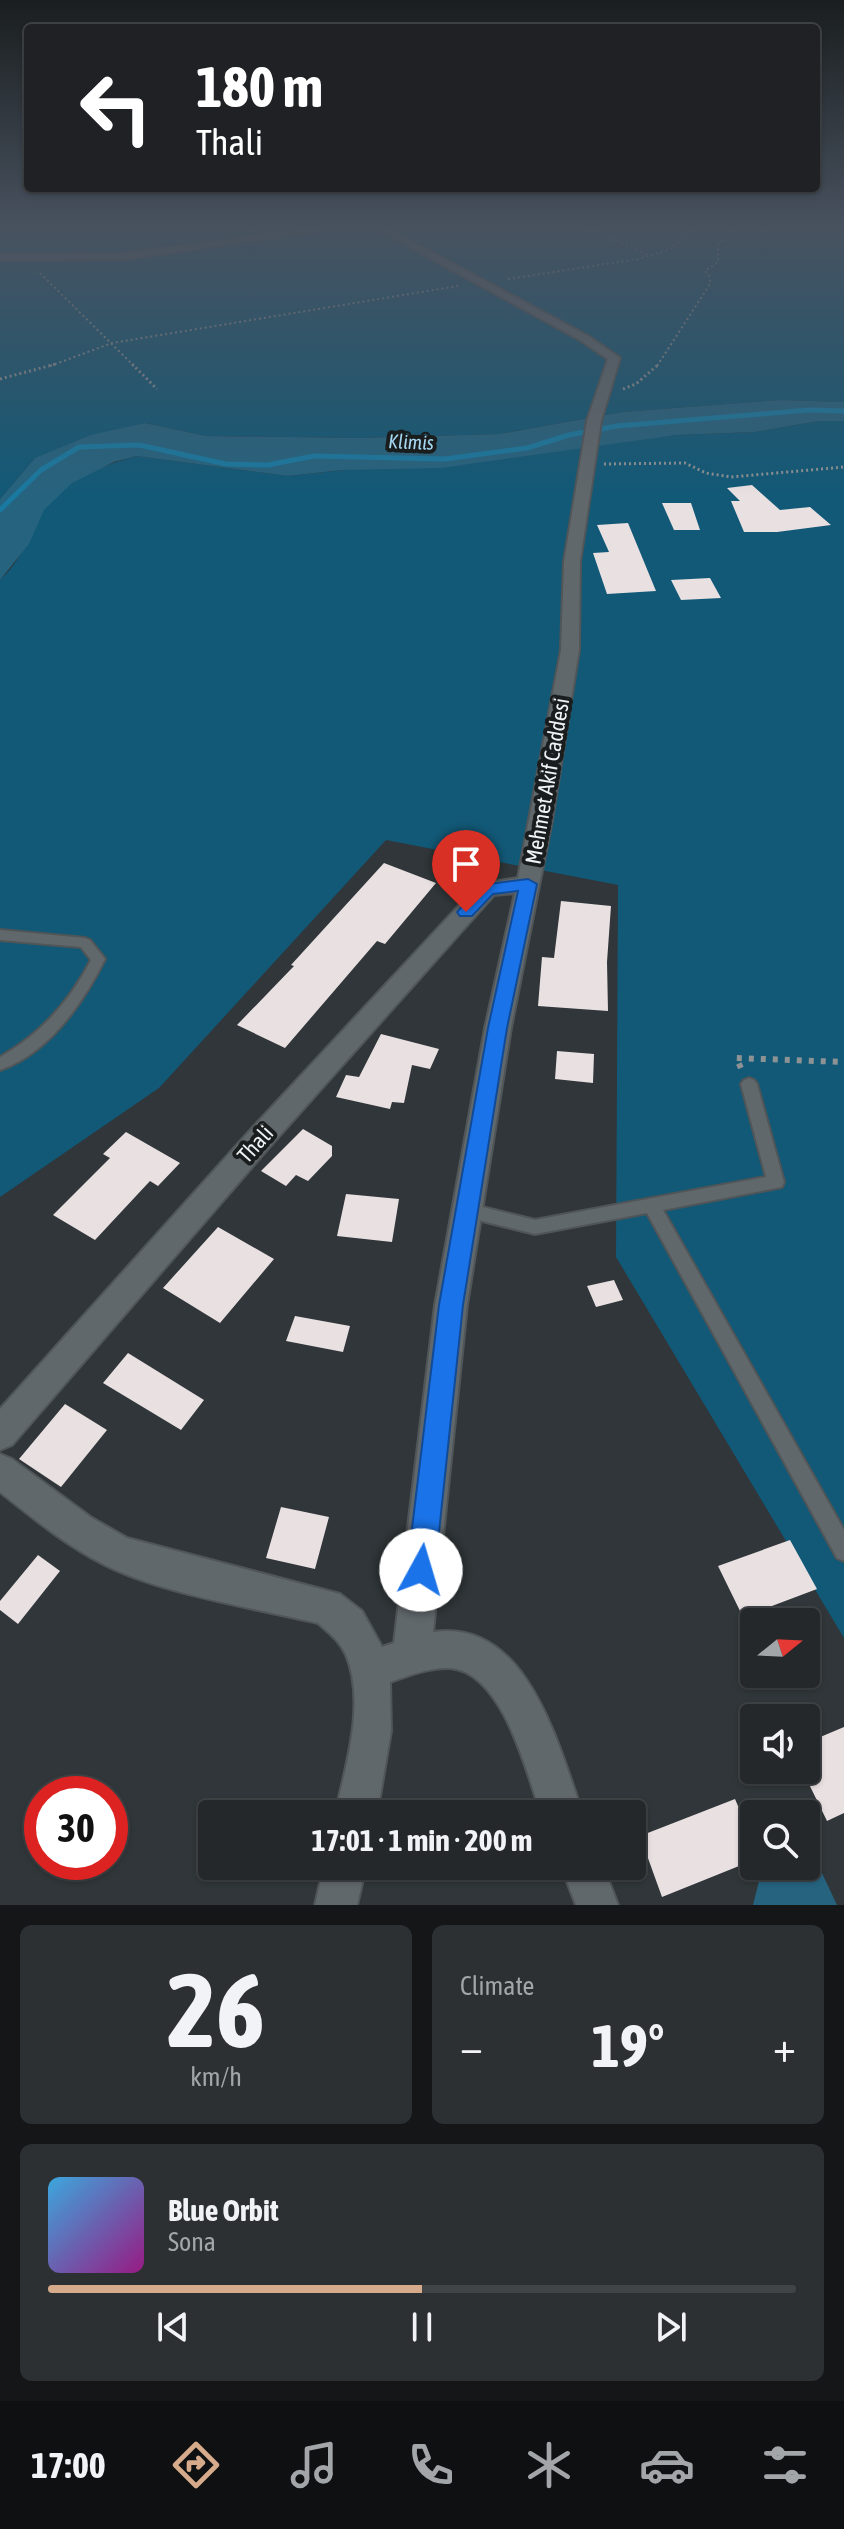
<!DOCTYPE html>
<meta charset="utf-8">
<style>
:root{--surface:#24282b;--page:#2c3033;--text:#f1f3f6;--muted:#a3a6a9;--line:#414447;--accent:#d6ab8b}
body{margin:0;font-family:"Asap Condensed",sans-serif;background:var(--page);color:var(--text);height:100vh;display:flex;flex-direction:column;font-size:30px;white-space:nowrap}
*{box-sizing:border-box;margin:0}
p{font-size:26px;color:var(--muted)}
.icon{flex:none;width:44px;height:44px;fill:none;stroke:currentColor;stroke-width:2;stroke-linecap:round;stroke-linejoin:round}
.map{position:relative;height:1905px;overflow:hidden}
.sheet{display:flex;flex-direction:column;gap:20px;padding:20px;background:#141618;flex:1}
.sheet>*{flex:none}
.hud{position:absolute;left:24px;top:24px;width:796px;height:168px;border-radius:8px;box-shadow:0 2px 6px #0004,0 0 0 2px var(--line);background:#202124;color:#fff;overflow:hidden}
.needle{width:52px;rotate:72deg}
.tools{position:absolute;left:740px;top:1608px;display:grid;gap:16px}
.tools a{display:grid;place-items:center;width:80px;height:80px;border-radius:8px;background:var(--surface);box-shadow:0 2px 6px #0004,0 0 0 2px var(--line);font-size:40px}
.speed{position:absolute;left:24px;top:1776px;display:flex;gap:16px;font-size:40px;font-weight:700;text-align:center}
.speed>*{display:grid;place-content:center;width:104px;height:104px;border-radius:50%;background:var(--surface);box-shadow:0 2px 6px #0004,0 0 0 2px var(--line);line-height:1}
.speed .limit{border:12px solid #d22;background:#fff;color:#111}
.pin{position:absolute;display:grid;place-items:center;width:68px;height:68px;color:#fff;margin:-82px -34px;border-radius:50% 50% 50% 0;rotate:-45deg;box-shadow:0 0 8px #0007}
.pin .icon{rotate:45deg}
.me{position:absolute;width:88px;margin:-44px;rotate:6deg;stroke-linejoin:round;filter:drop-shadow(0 0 6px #0008)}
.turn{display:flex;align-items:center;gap:28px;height:168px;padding:0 40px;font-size:36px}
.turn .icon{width:104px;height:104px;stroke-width:2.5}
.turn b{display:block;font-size:56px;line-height:68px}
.big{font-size:60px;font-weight:700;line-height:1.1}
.sheet .tile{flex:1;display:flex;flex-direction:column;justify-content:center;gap:12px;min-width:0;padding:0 28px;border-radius:12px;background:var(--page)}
.sheet .dial{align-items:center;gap:0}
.dial b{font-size:104px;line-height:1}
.song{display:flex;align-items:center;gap:24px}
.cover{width:96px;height:96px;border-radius:12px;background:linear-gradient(135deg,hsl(200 70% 55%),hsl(310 70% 35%))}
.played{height:8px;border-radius:4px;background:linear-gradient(90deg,var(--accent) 50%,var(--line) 50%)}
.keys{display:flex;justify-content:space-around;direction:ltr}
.heat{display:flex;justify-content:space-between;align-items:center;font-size:44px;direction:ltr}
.sheet .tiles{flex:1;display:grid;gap:20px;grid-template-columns:1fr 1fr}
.tile:last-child{grid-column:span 2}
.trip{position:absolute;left:198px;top:1800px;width:448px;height:80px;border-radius:8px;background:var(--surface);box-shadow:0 2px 6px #0004,0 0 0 2px var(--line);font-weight:700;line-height:80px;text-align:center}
.dock{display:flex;height:128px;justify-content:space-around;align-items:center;background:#0e1011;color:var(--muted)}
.dock .icon{width:56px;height:56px}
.dock .active{color:var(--accent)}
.dock b{font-size:36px;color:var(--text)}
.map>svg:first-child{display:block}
.green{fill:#125977}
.forest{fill:#26637f}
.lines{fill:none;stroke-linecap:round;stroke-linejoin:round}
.stream{stroke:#1a79a0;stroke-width:5}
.building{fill:#e9e0e1}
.lane-casing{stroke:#505557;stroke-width:4}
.street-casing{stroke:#505557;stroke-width:4}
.path-far2{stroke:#8d9294;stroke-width:2;stroke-dasharray:2 3;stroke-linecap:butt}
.path-far1{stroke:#8d9294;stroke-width:3;stroke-dasharray:2 3;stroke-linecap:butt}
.path{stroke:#8d9294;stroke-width:6;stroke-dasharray:5 7;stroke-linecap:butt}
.lane{fill:#61686c;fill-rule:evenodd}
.street{fill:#61686c;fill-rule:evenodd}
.route{fill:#1a73e8;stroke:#114b97;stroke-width:2}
.labels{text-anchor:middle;stroke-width:8;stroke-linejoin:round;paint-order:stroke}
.far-water-label{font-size:20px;font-style:italic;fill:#a5d7f1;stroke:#1a1d1e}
.street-label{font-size:22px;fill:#eff3f5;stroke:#1a1d1e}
</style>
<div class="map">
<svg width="844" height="1905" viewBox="0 0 844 1905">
<rect width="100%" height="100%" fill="#303639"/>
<path class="green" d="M0 229H844V402L779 400 622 412 499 434 360 438 206 436 145 423 35 458 0 499Z
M819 421H844V1638L616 1257 618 885 386 840 159 1088 0 1197V580C21 561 29 536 42 512 60 482 104 465 136 456L288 476 676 435 755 432Z"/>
<path class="forest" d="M779 400 844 402V421H819L755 432 676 435 441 468 343 470 288 476 136 456 114 462 72 483 44 510 29 544 0 580V499L35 458 91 435 145 423 206 436 360 438 499 434 622 412Z
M813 1854 837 1905H753L761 1873 780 1866H806V1856Z"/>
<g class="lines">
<path class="stream" d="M0 510 41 470 79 447 139 445 226 464 268 465 314 456 445 459 527 448 569 435 617 426 809 410 844 411"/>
</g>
<path class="building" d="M752 485 780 510 810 507 831 525 777 532H744L731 501H740L727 488Z
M662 503H691L700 530H674Z
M628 523 656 591 607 594 593 553 609 552 597 525Z
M710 578 721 598 681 600 671 580Z
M384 863 436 883 385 944 377 941 285 1048 237 1025 294 966 291 965Z
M561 901 611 906 607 962 608 1011 538 1006 542 957 554 958Z
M381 1034 439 1049 430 1069 412 1065 404 1103 392 1102 390 1109 336 1097 346 1075 359 1077Z
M557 1051 594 1054 593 1083 555 1079Z
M303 1129 332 1146V1156L308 1181 296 1175 286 1186 261 1171Z
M126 1132 180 1163 158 1186 150 1181 95 1240 53 1215 110 1158 103 1154Z
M346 1194 399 1199 392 1242 337 1236Z
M218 1227 274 1259 220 1323 163 1288Z
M614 1280 623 1300 596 1307 587 1286Z
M295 1316 350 1326 343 1352 286 1341Z
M128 1353 204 1400 181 1430 103 1383Z
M65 1404 107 1430 61 1487 19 1459Z
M281 1507 329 1517 315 1569 266 1558Z
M790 1540 817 1589 743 1617 718 1566Z
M38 1555 60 1571 18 1624 0 1610V1601Z
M844 1727V1813L827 1821 806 1778V1743Z
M735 1799 754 1843V1860L662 1897 640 1836Z"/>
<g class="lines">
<defs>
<path id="lane" d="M0 930 85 938 90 940 105 959C83 1003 49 1053 0 1070V1057C41 1034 70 1001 91 960L81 947 0 940Z
M749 1078 754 1080 757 1084 784 1182 782 1187 663 1210 844 1530V1561L837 1558 647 1213 535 1234 466 1217 460 1215 458 1210 460 1205 466 1203 535 1220 766 1177 741 1084 744 1080Z"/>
<path id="street" d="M308 229H331L127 259 0 260V254L127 253Z
M377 229H388L588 336 620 358 601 421 580 562 579 650 552 820 511 1028 467 1305 433 1632C528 1618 558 1746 583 1814H541C527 1773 503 1672 450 1668 430 1667 408 1676 390 1682L391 1731 377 1814H335C346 1766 366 1702 346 1655 340 1641 329 1633 318 1623 254 1608 163 1594 105 1565 67 1546 34 1519 0 1492V1454L12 1459 92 1518 127 1538 340 1594 362 1611 382 1647 394 1643 435 1305 485 1028 515 893 494 895 265 1152 12 1445 0 1450V1409L245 1136 479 884 518 878 561 650 564 562 587 421 608 359 580 340Z
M324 1866H366L357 1905H315Z
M561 1866H603L618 1905H576Z"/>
</defs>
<use href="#lane" class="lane-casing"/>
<use href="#street" class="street-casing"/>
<path class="path-far2" d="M590 229 650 256
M40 273 134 366
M508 279 638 259 671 249 691 229
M50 366 112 343 458 286
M657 366 710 284V277L705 271 718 262V244L734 229"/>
<path class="path-far1" d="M132 364 157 389
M0 379 56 364
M623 389 636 384 659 364
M604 464 685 463 706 473 731 477 844 467"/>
<path class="path" d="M741 1068 736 1058 844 1062"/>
<use href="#lane" class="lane"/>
<use href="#street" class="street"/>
</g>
<linearGradient id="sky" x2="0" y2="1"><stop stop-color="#1a1e1f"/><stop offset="0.46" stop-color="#48525f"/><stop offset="1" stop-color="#48525f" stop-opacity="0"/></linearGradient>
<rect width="844" height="495" fill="url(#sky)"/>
<path class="route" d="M528 879 537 884 507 1028 463 1305 435 1570 431 1580 421 1584 411 1580 407 1570 439 1305 488 1028 518 891 493 894 472 916H460L457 912 481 885Z"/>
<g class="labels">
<g class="far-water-label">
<text transform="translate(411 442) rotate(2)" y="7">Klimis</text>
</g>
<g class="street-label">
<text transform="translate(547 781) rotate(-80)" y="8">Mehmet Akif Caddesi</text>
<text transform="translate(255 1144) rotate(-48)" y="8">Thali</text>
</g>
</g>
</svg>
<div class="tools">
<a><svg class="needle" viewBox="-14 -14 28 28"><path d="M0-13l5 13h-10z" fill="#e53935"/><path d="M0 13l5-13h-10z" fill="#a3a6a9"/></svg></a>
<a><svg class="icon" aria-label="sound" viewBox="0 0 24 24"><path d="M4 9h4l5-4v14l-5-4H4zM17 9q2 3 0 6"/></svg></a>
<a><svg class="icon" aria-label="search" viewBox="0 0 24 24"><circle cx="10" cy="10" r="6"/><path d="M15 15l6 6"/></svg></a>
</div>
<div class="speed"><div class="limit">30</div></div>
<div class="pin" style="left:466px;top:912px;background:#d93025"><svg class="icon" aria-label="arrive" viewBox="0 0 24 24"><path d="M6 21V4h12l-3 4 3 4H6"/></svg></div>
<svg class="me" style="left:421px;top:1570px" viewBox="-20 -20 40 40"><circle r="19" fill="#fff"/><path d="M0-13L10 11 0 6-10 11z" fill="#1a73e8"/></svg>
<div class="trip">17:01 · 1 min · 200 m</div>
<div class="hud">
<div class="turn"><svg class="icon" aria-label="left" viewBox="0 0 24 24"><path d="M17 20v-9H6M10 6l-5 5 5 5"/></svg><div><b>180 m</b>Thali</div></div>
</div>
</div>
<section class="sheet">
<div class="tiles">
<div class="tile dial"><b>26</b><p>km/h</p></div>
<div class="tile"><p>Climate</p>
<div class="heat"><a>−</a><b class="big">19°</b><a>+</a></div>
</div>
<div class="tile">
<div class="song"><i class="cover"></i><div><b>Blue Orbit</b><p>Sona</p></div></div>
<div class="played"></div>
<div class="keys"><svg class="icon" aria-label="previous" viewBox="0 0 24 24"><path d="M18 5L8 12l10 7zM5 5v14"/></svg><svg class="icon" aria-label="pause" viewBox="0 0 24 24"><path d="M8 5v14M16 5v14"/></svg><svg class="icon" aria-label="next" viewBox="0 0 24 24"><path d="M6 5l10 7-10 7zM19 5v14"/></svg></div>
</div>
</div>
</section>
<nav class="dock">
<b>17:00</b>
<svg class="icon active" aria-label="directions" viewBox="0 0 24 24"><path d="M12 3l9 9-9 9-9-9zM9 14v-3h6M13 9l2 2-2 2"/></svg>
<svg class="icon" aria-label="music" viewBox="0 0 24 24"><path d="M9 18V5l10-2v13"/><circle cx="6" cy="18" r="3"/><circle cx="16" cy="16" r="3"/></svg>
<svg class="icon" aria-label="phone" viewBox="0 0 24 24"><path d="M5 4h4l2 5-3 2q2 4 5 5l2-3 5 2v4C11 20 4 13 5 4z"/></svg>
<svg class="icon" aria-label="climate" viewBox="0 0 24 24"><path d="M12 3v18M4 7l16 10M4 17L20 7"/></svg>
<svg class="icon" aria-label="car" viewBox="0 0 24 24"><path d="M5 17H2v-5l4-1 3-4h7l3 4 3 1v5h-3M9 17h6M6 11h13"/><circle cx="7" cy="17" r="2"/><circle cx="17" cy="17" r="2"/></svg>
<svg class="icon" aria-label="filters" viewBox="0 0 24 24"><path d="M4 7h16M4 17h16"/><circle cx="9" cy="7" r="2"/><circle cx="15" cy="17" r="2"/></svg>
</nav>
